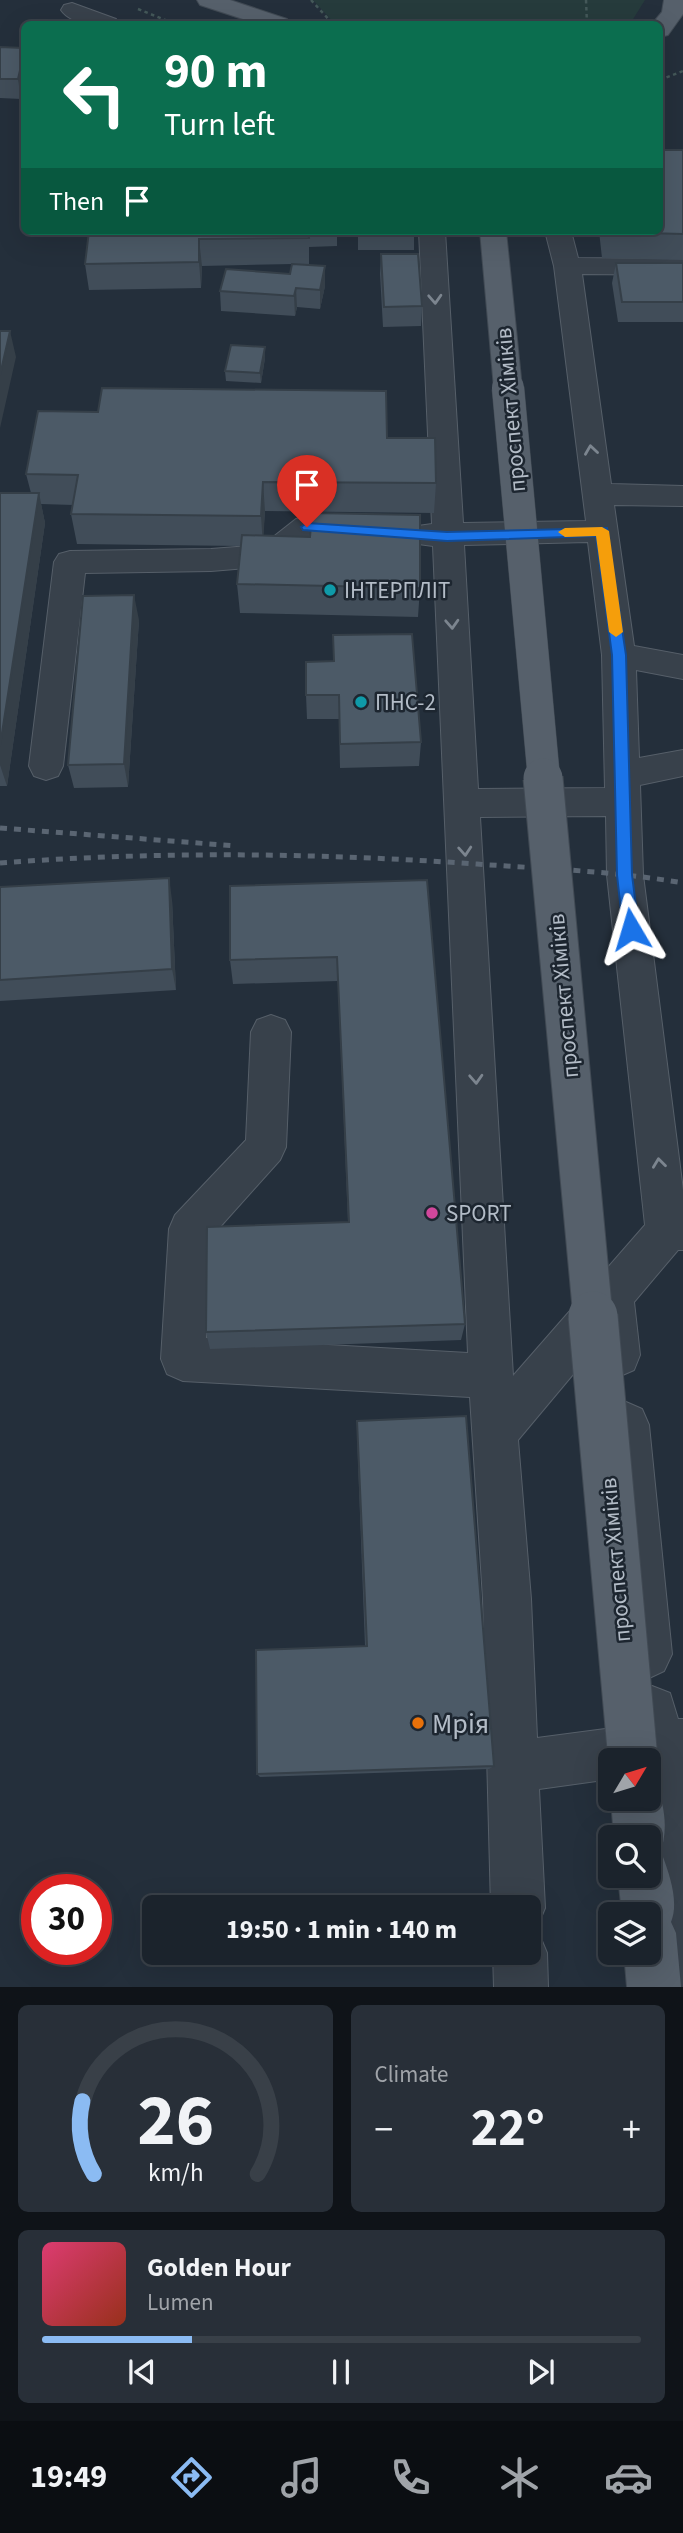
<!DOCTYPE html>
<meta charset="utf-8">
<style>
:root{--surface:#1b232c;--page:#282f38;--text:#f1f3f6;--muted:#a0a4a9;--line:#394048;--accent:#8bbbf3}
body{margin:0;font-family:"Source Sans 3",sans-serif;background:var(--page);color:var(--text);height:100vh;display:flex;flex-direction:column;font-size:26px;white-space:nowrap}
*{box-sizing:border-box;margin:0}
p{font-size:23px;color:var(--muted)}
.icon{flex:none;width:38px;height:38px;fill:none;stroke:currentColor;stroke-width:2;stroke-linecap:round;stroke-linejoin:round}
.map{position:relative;height:1987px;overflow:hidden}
.side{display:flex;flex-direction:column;gap:18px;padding:18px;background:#0f1318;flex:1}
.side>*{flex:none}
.banner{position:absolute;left:21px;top:21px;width:642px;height:214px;border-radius:10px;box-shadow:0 7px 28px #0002,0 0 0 2px var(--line);background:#0b6e4f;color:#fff;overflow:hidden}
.needle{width:46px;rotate:52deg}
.controls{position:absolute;left:598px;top:1748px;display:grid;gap:14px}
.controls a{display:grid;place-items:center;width:63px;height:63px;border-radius:10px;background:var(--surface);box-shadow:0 7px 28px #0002,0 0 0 2px var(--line);font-size:35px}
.speed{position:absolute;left:21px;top:1874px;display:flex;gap:14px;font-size:35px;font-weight:700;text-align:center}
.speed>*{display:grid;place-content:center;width:91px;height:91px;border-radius:50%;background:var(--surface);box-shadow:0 7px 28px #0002,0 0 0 2px var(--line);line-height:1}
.speed .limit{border:10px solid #d22;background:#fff;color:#111}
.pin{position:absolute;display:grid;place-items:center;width:60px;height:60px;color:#fff;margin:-72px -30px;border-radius:50% 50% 50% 0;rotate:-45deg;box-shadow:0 0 7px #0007}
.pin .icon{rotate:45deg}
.me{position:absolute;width:77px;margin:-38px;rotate:353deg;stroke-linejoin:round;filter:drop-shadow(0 0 5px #0008)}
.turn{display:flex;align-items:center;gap:24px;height:147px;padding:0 28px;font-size:32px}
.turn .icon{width:91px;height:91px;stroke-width:2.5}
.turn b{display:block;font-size:49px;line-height:60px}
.then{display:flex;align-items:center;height:66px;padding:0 28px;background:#0003;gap:14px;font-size:26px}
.big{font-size:52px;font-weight:700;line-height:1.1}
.side .tile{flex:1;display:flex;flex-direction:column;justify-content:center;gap:10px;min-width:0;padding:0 24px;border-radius:10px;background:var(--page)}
.side .dial{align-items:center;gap:0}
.dial svg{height:182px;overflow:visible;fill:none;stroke:var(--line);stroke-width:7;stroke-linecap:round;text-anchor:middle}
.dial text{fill:var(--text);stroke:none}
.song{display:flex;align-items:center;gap:21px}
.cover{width:84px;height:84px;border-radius:10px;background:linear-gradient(135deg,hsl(340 70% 55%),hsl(10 70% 35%))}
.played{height:7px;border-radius:4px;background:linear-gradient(90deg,var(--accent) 25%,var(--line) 25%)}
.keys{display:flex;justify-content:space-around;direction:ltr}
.heat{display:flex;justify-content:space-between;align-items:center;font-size:38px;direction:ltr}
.side .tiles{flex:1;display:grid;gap:18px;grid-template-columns:1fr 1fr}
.tile:last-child{grid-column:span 2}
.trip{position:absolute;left:142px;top:1895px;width:399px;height:70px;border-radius:10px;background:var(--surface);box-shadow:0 7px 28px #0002,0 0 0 2px var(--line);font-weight:700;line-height:70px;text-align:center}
.tabs{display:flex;height:112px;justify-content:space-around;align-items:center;background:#0b0e12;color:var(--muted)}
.tabs .icon{width:49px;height:49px}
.tabs .current{color:var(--accent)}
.tabs b{font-size:32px;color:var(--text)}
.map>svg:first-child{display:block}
.green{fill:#263b3c}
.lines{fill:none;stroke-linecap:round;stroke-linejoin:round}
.minor-casing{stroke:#565f69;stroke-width:2}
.major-casing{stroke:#414a54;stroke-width:2}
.path{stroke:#445859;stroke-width:2.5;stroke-dasharray:3.5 3.5;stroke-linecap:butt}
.minor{fill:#38414b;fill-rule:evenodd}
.major{fill:#56606b;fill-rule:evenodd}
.rail{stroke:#5a6572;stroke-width:5;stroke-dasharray:7 7;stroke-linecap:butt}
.major-bridge-far2-casing{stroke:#414a54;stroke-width:33;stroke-linecap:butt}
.major-bridge-far1-casing{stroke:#414a54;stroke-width:41;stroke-linecap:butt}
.major-bridge-casing{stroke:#414a54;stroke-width:51;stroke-linecap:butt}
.major-bridge-far2{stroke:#56606b;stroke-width:32}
.major-bridge-far1{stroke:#56606b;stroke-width:39}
.major-bridge{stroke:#56606b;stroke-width:49}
.wall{fill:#414d59}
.shaded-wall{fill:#353f48}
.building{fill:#4c5a67;stroke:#353f48;stroke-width:2}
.oneway{stroke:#7c858f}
.route{fill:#1a73e8;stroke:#114b97;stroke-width:2}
.slow{fill:#f59e0b}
.culture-dot{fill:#0f9aa8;stroke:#1d2630;stroke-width:2.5}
.hotel-dot{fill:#d1479c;stroke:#1d2630;stroke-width:2.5}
.food-dot{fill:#e8710a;stroke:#1d2630;stroke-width:2.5}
.labels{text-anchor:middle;stroke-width:5;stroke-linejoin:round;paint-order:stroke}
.street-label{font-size:23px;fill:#b3bcc7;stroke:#1d2630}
.poi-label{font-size:23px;fill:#b3bcc7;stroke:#1d2630;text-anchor:start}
.near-poi-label{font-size:28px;fill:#b3bcc7;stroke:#1d2630;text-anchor:start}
</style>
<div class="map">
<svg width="683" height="1987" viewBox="0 0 683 1987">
<rect width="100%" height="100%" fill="#242f3b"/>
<path class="green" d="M313 0H645L630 24H335Z"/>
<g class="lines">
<defs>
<path id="minor" d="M72 3 116 19 119 24C102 26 72 26 61 10L64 5Z
M419 231H445L463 523 586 521 554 266 545 231H571L578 258 683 259V275L582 274 611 484 683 486V506L614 505 634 646 683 655V679L636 670 639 758 683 750V776L640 785 643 875 683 1190V1250H678L634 1302 640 1355 634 1370 618 1377 602 1370 595 1348 518 1440 531 1599 537 1738 628 1726 627 1711 634 1693 652 1686 670 1693 678 1719H683V1987H654L649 1914H647L643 1876H649V1838H639L636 1799H649V1760H611V1779L539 1789 545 1908 537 1927 529 1930 539 1934 547 1953 548 1987H494L493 1953H528V1908H491L483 1599 470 1397 183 1381 167 1374 161 1359 169 1229 175 1215 246 1140 251 1032 257 1020 271 1015 285 1020 291 1032 286 1147 280 1160 211 1237 206 1338 468 1353 433 546 411 543 406 535 411 527 432 524ZM588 542 602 655 605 788 478 789 464 545ZM606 816 607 875 645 1225 513 1376 480 817Z
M307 516 373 523 378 531 373 539 362 542 313 538 282 563 271 566 211 571 85 573 63 766 58 776 46 780 34 776 29 766 54 562 59 554 70 551 211 549 263 545 296 519Z
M626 1402 642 1409 649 1425 672 1654 664 1671 647 1679 630 1671 622 1654 603 1425 610 1409Z"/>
<path id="major" d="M197 0H230L287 19 290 24H258L200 5Z
M664 0H683V14L668 35 660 37V24H652L662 12Z
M480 231H506L522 388 518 395 508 397 498 395 494 388Z
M649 1778 655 1781C665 1806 669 1831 659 1856L663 1857C670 1876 679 1903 671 1922L676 1933 681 1987H627L624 1953H649V1914H622L618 1876H649V1838H614L611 1799H649Z"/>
</defs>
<use href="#minor" class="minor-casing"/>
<use href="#major" class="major-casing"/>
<path class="path" d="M311 0 333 24
M586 0 587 24
M138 9 175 24
M660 80 683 71"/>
<use href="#minor" class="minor"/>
<use href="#major" class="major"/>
<path class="rail" d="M0 828 237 846
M0 863C159 851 318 853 477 864 546 869 615 871 683 883"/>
<defs>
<path id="major-bridge-far2" d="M508 388 544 779"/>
<path id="major-bridge-far1" d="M543 778 593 1317"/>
<path id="major-bridge" d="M593 1316 633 1760"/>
</defs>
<use href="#major-bridge-far2" class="major-bridge-far2-casing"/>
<use href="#major-bridge-far1" class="major-bridge-far1-casing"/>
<use href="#major-bridge" class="major-bridge-casing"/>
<use href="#major-bridge-far2" class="major-bridge-far2"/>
<use href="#major-bridge-far1" class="major-bridge-far1"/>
<use href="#major-bridge" class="major-bridge"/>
</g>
<path class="wall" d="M0 47 24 48 21 99 0 98Z
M683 150V260L602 258 599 231H660Z
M34 231H87L85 237 35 236Z
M89 231H337V246L309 247V264H298L325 266V286L320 309 297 307 295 316 221 311 220 291 290 274 292 264 202 266 201 288 89 290 85 264Z
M358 231H414V250H358Z
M381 254 422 306 421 326 383 327 380 274Z
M616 263H683V322H618L612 283Z
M265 358 261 383 226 381 225 371Z
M387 438 436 483 434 513 265 511 263 536 420 588 418 617 240 613 237 584 241 546 77 544 71 514 73 505 41 504 45 523 7 786H0V493H31L26 474Z
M139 620 128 787 74 788 68 765Z
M333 635 421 742 419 766 340 768 339 719H307L306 695 333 661Z
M427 880 465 1324 461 1340 210 1349 206 1332 348 1222 338 981 233 984 230 960Z
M0 887 172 900 176 990 0 1001Z
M357 1421 494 1766 489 1769 260 1777 257 1774 365 1646 357 1435Z"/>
<path class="shaded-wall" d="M24 53V86L21 99 18 79Z
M199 239 202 266 201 288 199 262Z
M325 266V286L320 309V290Z
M296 288 297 307 295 316 294 296Z
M10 331 16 357 0 428V375Z
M265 347V358L261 383 260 373Z
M263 482 265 511 263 546 261 516Z
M39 493 45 523 7 786 0 765V746Z
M134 595 139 620 128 787 124 764Z
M169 878 172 900 176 990 172 969Z"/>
<path class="building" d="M0 47 24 48V53L18 79H0Z
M660 150H683V234L607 232 660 231Z
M89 231H308L309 238 199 239V262L85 264Z
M381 254H418L422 306 384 307Z
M616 263H683V302H622Z
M292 264 325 266 320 290 296 288 294 296 220 291 226 269 290 274Z
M0 331H10L0 375Z
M231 345 265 347 260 373 225 371Z
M102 388 386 391 387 438H435L436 483 263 482 261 516 71 514 78 475 26 474 38 411 98 412Z
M0 493H39L0 746Z
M312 513 420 515V588L237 584 242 535 310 537Z
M134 595 124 764 68 765 83 596Z
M412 634 421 742 340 744 339 695H306V662L334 661 333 635Z
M169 878 172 969 0 980V887Z
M427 880 465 1324 206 1332 207 1227 349 1222 337 957 230 960V886Z
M466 1416 494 1766 257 1774 256 1650 367 1646 357 1421Z"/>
<defs><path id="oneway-chevron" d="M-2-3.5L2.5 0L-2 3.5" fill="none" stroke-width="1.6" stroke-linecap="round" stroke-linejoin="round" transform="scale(1.75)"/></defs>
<g class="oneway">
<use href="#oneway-chevron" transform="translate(435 299) rotate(87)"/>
<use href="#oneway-chevron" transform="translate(591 450) rotate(-98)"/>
<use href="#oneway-chevron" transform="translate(452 624) rotate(87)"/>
<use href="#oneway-chevron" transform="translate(465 851) rotate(86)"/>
<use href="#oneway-chevron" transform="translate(476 1079) rotate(87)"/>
<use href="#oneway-chevron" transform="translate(659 1163) rotate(-97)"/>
</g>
<path class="route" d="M307 523 447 532 607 528 626 655 632 875 639 929 637 934 631 936 623 929 617 875 612 655 596 536 447 541 303 530 301 527Z"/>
<path class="slow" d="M602 527 609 531 623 632 616 637 609 632 596 536 565 537 558 532 565 528Z"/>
<g class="culture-dot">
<circle cx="330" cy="590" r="7"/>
<circle cx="361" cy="702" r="7"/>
</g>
<circle class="hotel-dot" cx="432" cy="1213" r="7"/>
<circle class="food-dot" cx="418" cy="1723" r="7"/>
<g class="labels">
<g class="street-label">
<text transform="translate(510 410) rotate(-95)" y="8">проспект Хіміків</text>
<text transform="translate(563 996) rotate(-95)" y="8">проспект Хіміків</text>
<text transform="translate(615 1560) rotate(-95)" y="8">проспект Хіміків</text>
</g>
<g class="poi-label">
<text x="344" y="598">ІНТЕРПЛІТ</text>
<text x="375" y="710">ПНС-2</text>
<text x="446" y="1221">SPORT</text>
</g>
<g class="near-poi-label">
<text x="432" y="1733">Мрія</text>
</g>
</g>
</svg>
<div class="controls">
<a><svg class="needle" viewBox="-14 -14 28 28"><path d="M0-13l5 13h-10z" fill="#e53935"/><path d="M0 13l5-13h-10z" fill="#a0a4a9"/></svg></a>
<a><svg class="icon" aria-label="search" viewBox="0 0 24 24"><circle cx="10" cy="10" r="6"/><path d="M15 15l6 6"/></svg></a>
<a><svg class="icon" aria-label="layers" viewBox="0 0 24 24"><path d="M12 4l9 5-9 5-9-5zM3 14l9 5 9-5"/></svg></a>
</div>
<div class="speed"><div class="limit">30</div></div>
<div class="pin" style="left:307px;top:527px;background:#d93025"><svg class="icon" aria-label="arrive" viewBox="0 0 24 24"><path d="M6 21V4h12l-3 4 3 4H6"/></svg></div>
<svg class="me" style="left:631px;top:929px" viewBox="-20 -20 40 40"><path d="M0-17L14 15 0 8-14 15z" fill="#1a73e8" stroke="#fff" stroke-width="4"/></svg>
<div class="trip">19:50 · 1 min · 140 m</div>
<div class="banner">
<div class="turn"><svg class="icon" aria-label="left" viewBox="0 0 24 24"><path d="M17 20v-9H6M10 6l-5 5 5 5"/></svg><div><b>90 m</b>Turn left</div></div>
<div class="then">Then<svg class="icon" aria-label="arrive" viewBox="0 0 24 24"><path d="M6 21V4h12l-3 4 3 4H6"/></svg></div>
</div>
</div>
<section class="side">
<div class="tiles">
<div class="tile dial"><svg viewBox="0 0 100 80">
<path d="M14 69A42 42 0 1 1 86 69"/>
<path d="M14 69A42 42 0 0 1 9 37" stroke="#8bbbf3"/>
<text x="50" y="56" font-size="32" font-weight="700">26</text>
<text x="50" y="72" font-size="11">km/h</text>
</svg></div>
<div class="tile"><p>Climate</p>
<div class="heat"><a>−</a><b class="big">22°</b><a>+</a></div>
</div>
<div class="tile">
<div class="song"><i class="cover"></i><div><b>Golden Hour</b><p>Lumen</p></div></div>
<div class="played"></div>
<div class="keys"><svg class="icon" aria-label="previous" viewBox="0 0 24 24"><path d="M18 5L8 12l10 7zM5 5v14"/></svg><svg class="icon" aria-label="pause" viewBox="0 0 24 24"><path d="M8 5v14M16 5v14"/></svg><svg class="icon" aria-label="next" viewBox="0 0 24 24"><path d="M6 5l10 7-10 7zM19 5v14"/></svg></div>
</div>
</div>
</section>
<nav class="tabs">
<b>19:49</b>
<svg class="icon current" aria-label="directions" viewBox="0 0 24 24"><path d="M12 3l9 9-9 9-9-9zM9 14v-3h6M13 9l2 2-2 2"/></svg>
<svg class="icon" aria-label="music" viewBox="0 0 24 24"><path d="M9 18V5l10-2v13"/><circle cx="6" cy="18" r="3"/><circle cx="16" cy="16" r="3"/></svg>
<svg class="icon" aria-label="phone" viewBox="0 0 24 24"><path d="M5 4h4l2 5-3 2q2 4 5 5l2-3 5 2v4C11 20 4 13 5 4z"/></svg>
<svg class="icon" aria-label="climate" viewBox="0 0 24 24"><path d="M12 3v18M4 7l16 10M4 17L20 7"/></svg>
<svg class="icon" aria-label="car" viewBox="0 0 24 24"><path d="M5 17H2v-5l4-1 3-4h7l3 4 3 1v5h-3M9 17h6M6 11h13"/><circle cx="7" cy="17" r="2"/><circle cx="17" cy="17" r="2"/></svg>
</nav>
